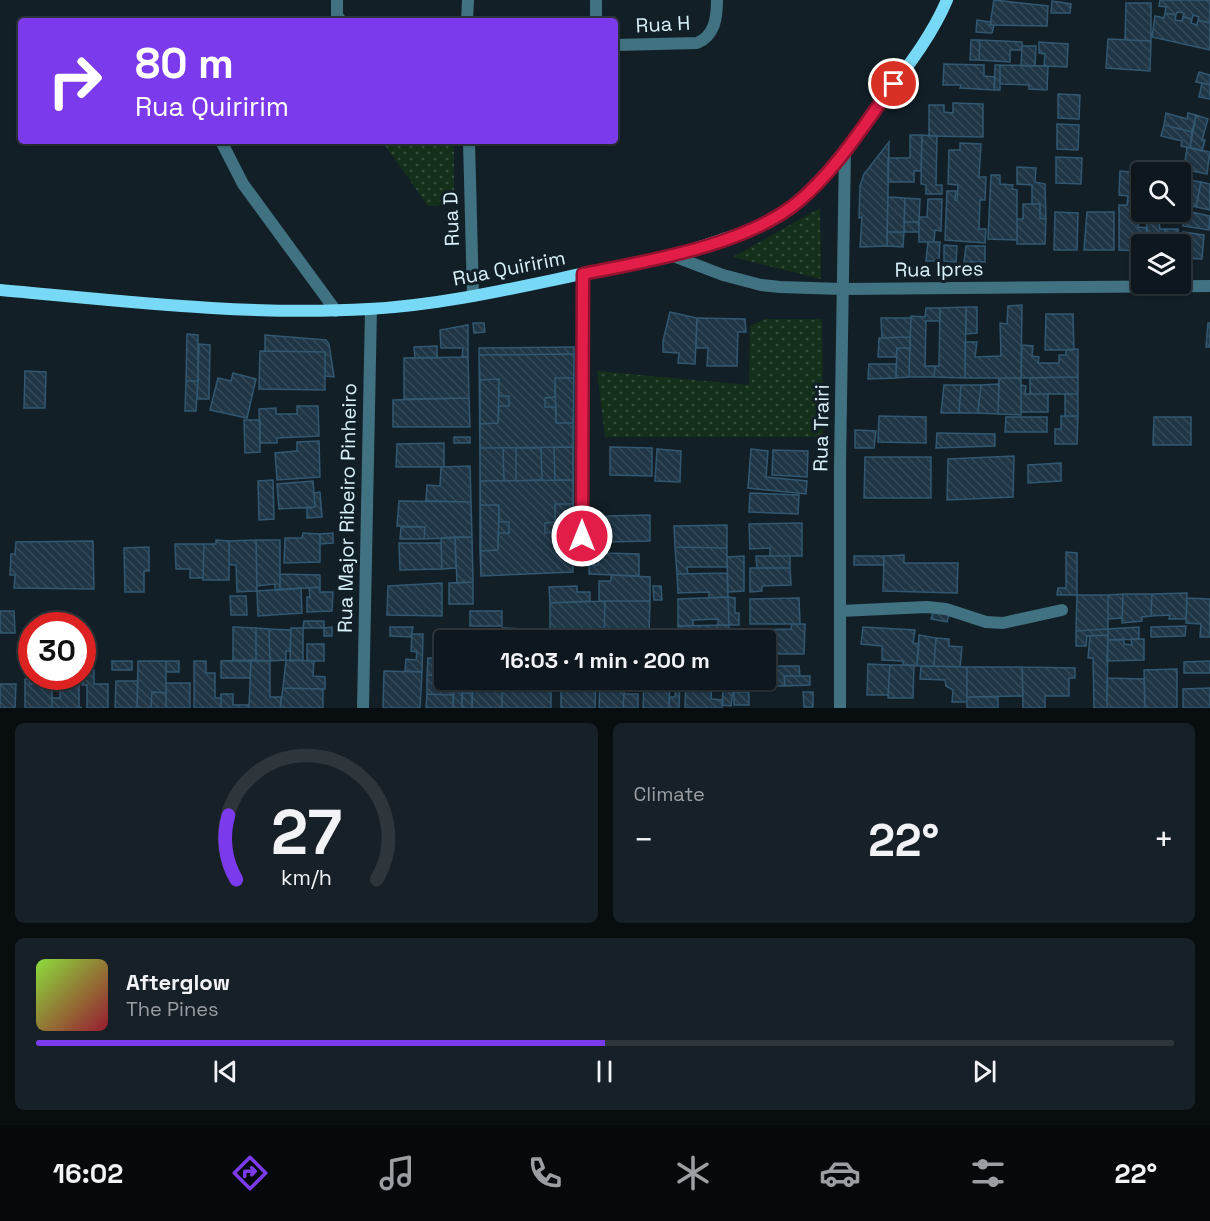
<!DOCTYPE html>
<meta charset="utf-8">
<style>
:root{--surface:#0e171d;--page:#172026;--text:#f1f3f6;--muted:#9b9fa4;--line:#2e363b;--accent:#7c3aed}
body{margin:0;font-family:"Space Grotesk",sans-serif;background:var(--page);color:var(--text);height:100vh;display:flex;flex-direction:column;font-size:22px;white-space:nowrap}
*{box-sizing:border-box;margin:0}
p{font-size:20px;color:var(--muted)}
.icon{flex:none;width:33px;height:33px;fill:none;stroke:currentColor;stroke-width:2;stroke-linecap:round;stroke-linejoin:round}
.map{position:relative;height:708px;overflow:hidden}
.details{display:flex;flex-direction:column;gap:15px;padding:15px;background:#080d10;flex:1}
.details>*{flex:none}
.guide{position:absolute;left:18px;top:18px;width:600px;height:126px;border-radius:6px;box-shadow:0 2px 4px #0004,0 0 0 2px var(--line);background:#7c3aed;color:#fff;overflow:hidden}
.tools{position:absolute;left:1131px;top:162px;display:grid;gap:12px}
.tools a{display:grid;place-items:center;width:60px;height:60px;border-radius:6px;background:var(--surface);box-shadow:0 2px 4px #0004,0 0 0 2px var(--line);font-size:30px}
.speed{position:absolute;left:18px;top:612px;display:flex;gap:12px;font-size:30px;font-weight:700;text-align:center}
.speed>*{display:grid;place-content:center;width:78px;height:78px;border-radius:50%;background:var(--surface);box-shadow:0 2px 4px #0004,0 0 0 2px var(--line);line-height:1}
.speed .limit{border:9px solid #d22;background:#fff;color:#111}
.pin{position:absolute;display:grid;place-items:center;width:51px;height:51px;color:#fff;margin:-26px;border:3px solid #fff;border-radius:50%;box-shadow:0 2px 6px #0007}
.me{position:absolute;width:66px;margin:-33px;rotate:0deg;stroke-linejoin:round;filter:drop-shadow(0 0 4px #0008)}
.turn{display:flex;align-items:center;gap:21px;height:126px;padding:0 18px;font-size:27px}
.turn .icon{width:78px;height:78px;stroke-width:2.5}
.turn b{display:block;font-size:42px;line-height:51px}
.big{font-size:45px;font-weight:700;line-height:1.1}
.details .card{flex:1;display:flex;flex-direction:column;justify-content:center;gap:9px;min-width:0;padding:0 21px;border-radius:9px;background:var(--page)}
.details .dial{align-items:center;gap:0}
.dial svg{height:156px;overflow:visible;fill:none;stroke:var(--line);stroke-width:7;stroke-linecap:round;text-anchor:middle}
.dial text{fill:var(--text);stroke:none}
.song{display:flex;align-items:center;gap:18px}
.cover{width:72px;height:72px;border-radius:9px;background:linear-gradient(135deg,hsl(90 70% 55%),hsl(350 70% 35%))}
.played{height:6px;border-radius:3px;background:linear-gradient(90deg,var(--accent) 50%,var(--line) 50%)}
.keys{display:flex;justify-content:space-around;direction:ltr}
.heat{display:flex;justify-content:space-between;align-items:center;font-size:33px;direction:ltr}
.details .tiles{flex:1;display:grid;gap:15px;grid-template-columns:1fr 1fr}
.card:last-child{grid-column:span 2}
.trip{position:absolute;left:434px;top:630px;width:342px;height:60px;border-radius:6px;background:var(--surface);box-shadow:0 2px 4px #0004,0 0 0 2px var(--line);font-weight:700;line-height:60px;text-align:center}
.menu{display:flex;height:96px;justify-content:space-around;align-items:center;background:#06090c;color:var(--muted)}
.menu .icon{width:42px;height:42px}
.menu .current{color:var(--accent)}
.menu b{font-size:27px;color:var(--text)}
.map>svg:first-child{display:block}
.park{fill:url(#park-dots)}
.building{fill:url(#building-back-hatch);stroke:#325871;stroke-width:1.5}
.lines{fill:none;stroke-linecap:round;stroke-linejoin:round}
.street{stroke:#407282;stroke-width:12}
.secondary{stroke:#78d9f6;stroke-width:12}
.route-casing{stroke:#92132f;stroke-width:15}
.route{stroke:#e11d48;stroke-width:10}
.labels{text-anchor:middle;stroke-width:6;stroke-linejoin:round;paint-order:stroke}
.street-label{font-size:20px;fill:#daf1fc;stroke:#121f27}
</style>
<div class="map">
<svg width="1210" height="708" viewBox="0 0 1210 708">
<defs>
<pattern id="park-dots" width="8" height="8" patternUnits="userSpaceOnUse" patternTransform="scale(1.5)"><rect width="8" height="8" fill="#15301a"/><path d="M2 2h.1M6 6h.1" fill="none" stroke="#364e3c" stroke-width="1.8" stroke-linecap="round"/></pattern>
<pattern id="building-back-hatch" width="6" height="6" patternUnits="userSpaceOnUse" patternTransform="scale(1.5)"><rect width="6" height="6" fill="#1f3647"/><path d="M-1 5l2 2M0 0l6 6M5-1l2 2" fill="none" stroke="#344a59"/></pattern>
</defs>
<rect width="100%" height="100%" fill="#121f27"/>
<path class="park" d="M382 141H454V205L428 206Z
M820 208 821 279 733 257Z
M765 319H822L823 437H605L597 371 749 385 750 326Z"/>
<path class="building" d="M994 0 1048 6 1047 26 990 25Z
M1160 0H1210V23L1198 20 1199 17 1193 15 1192 19 1183 17 1184 13 1177 12 1176 15 1165 13 1166 7 1159 6Z
M1052 1 1071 4 1070 13H1051Z
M1126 3H1151V41L1125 40Z
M1165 13 1176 15 1175 20 1182 21 1183 17 1192 19 1191 23 1197 25 1198 20 1210 23V50L1152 37 1155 16 1164 18Z
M977 20 991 22 990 25H994L992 33 976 32Z
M1108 39 1151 41 1150 71 1106 68Z
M971 40H980L979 60H970Z
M980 40 1022 42V50H1010V62L979 60Z
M1039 42 1068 44 1067 67 1044 66 1045 54 1039 53Z
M1022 46H1036L1035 66H1021Z
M944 64 984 65V76L995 77 994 90 960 88 961 85H943Z
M995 65H1000V90H994Z
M1000 65 1048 66 1047 90 1029 89V85L1000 84Z
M1199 72 1210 75V85L1196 82Z
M1202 83 1210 85V99L1199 97Z
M1058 94 1080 95 1079 119 1058 118Z
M953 103 983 104V137L929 136V105H944V112L953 113Z
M1166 113 1187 119 1188 113 1196 115 1192 132 1164 125Z
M1196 115 1208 119 1202 140H1205L1202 151 1190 148Z
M1057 124 1079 125 1078 150 1057 149Z
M1164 125 1192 132 1190 148 1181 146 1182 141 1161 136Z
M910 135H922L921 171H914V182H888V158H910Z
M922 135 937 136 936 185H942V194H926V185L921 184Z
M889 142 887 246 860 247 862 217 859 218 860 186 864 174Z
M960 143 981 144 979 177H986L985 200H980L979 229H986L985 243 945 240 947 191H956L955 200H957L958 185 948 184 949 150H960Z
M1187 147 1210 152 1207 174 1184 169Z
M1056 157 1082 158 1081 184 1056 183Z
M1017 167 1036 168 1035 182 1045 184 1046 219 1040 218V204H1032V185L1017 184Z
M1120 171 1142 173 1138 227 1147 228 1146 244H1142V264H1139L1140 251 1119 250V205H1127L1128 196 1119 195Z
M991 175H1000V184L1013 185 1012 189 1017 190V240L988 239Z
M1180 178 1201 182 1196 207 1180 204Z
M1201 182 1210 184V210L1196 207Z
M888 197 905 198 904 232H887Z
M905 198 920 199 919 222H904Z
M928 199H942L941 231 935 230 934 242H919V217H927Z
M1023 204H1040V218L1046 219 1045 244H1017V219H1023Z
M1186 211 1210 216 1209 230 1183 226Z
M1055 212 1078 213 1077 250H1054Z
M1087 212H1114V250H1084Z
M1147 212H1165V219L1159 220 1160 229H1165V244H1146Z
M904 222H919V232H904Z
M1165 229H1178V237H1175V244H1165Z
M887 232H904L903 247 887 246Z
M1183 232 1204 235 1202 259 1180 258Z
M928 242H940L939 261H926Z
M944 245 957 246 956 262 944 261Z
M966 246H985V262H964Z
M1022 305 1021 378H965V342H977L975 357 1001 356 1000 323 1007 324 1008 306Z
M966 307 965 378 934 377 935 366H939L940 308Z
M966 307H977V333L966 334Z
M926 308H940V321H926L925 366H935L934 377H909L911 316 925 317Z
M670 312 697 318 695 364 678 363 679 353 663 352V341Z
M1046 314H1073L1074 350H1045Z
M697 318 745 319 746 332H738L737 366H707L708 348H696Z
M881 318H911L910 337 882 338Z
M473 323H484L485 332 474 333Z
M1208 323H1210V347H1206Z
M468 325V357H462L463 348H441L440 330Z
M187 334 198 335V381H186Z
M265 335 326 340 329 344 334 377 325 376V352L265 351Z
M910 337V348H897L896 357H878L879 338Z
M199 344 210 345 209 399H197Z
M1022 345 1033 346 1032 356 1039 357 1038 363H1059V355H1066V350L1078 349V377L1021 378Z
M437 346V358H415L414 347Z
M574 347 573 572 481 576 479 348Z
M897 348H910L909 377 896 378Z
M260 351 325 352V390L259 389Z
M574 354V378H555V397L545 398V407H556V423H573V447L480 448V424L498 423 499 406H509V396H499V379L480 380 479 355Z
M468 357 469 398 404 399V358Z
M869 364H896V378L868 379Z
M25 371 46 372 45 408H24Z
M233 373 256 379 247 418 210 410 218 378 231 381Z
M1078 377V394H1030V378Z
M555 378H574L573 423H556Z
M999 378H1021V415L998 414Z
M499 379 498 423 480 424V380Z
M186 381H198L196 411H185Z
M999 384 998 414 978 413 981 385Z
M944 385H961L959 413H941Z
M961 385H981L978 413H959Z
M1021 385 1026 386 1025 394H1048V412H1021Z
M1065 394H1078V416H1065Z
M469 398 470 427H393V400Z
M297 406H318L319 436 277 438V443H260L259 409 276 408V414H297Z
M879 416 926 417V443L878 442Z
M1061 416H1078L1077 444H1055V429H1061Z
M1006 417H1047V432H1005Z
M1154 417H1191V445H1153Z
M244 420H260V452L245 453Z
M855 430 876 431 874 448H855Z
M937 433 995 434V446L936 448Z
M454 437H470V443H454Z
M319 441 320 477 277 480 275 453 297 451V442Z
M444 443V467H396L397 444Z
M554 447H573V480H555Z
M610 447 652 448V476L610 475Z
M480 448H503L504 481H480Z
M516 448H541L542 480 516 481Z
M657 449 681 451 680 482 655 481Z
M751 449 768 451 766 477 807 481 806 494 748 488Z
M773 450 808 451 807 477 772 475Z
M1014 456 1013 497 947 500 948 459Z
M865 457H931V498H864Z
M1061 463V481L1028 483V465Z
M470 466 471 502 426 501 427 485 440 486 441 467Z
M273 480 274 519 259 520 258 481Z
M573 480V504H555V522L545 523V533L556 532V552L573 551V572L481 576 480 551 498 550V533H509V522H499V505H480V481Z
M313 481 315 507 279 509 277 484Z
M320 492 322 517 307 518V508L315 507 314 493Z
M750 493 799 495 798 514 749 512Z
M399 501 471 502 472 537 424 539 425 527 397 526Z
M555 504H573V551L556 552Z
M480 505H499L498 550 480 551Z
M650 515V541L606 542V516Z
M802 523V556H770V548L750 549 749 524Z
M727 525V548L675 547 674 526Z
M401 527H425L424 539H400Z
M303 533 320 534V562L284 563 285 538H302Z
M333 533V543L320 544V534Z
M455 537 456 568 442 569 441 538Z
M455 537H472L473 582 457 583Z
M216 540 229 541V580H203L204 544H216Z
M256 540 257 591 237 592 236 565H229V541Z
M256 540H280V590H275V584L257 586Z
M93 541 94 589 14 588 15 575H10L11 554H15L16 542Z
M399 543H441L442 569 400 570Z
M175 544H204L203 578H190V569H176Z
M149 547V571H144V592H125L124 548Z
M675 547 727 548V567H687L688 574H677Z
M598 549H607V553L639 554V576L589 574V565H598Z
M1066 552 1077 553V595H1057L1058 588H1066Z
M904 555V563H958L957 593 883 591 884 556Z
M744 556V591L728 592 727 557Z
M756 556H790V568H757Z
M854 556H884V565H854Z
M750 568H790L791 585 762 586V591L750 592Z
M727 573 728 597 709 598V592L678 593 677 574Z
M280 574 320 575V587L280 590Z
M611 575 650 577V601H599V581H611Z
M473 582V604H449V583Z
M442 583V616L387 615 388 586Z
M577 586V592H590V601L550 603 549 587Z
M653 586H661L662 600H654Z
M320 587V592H333L332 611 307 612V597H310L309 588Z
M301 588 302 613 258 616 257 591Z
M1187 593 1186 619H1169L1170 615 1151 616 1152 594Z
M1123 594 1122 618 1108 619V595Z
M1123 594H1152L1151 616 1142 617V621L1122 623Z
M1077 595H1108V629L1076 631Z
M230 596H246L247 615H231Z
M728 597 735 598V613H739V625H729Z
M728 597 729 625H718V619L693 620V626H678V599Z
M799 598 800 624H750V599Z
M1187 598 1210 599V637H1200L1201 624 1186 623Z
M605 601 604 640H550V603Z
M605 601H650L649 633 604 635Z
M934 610 949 614 947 622 931 619Z
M0 611H14L15 633H0Z
M470 611H502V626H470Z
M304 621H324V628H303Z
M792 624H805L804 654H765V640H750V630L791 629Z
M729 625V640H678V626Z
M1186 626 1185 636 1151 637V627Z
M233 627 256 628V661H233Z
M332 627V636H324V628Z
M390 627H413L411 637 390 636Z
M863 627 915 630 913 643 919 644 917 666 903 665V661L882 660V646L861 644Z
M1139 627V639L1108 640V629Z
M256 628 269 629 270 661H256Z
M291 628H303V660L290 661Z
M502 628 546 630 550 636V640H502Z
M269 629 291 630 290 651H286V660L270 661Z
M1108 629V635L1087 636 1086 646H1076V631Z
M468 632H502V640H467Z
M649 633V640H604V635Z
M412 634H423L422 672 405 671 406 659 416 660 417 652 411 651Z
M919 635 936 638 934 666H917Z
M1108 635 1107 708H1094L1093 658H1088L1090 636Z
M936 638 949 639V646L962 647 960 667 934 666Z
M1124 639V644L1132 645 1131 639H1144V660L1107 661 1108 640Z
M307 644H324V661H307Z
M428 658 444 659V676L427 675Z
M251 660 270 661V697H281L280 708H249Z
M251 660 250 678H221V661Z
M286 660 314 661 313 676 325 677V689L283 688Z
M112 661H132V670H112Z
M138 661H166V693L152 692 151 708H137Z
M166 661H179V672H166Z
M194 661H206V673H215V698H221V708H194Z
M1210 661V673H1184V662Z
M868 664 890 665 888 695H867Z
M890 665H914L913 698H888Z
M765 666H799L800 676H784L785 686H764Z
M921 666 967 667V702H952L953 690 946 686 945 680 920 679Z
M967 667H1022L1023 696 967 697Z
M1022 667 1075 668V678H1069V696H1045V708H1023Z
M1177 669V708H1145L1144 670Z
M83 670V683L79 682V707L82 708H52V698H60V677L55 676H82Z
M83 670H94V684H108V708H87V685H82Z
M384 671 422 672 420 708H383Z
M427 675 444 676V680H454L453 695 427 694Z
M784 676H810V685L785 686Z
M1107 678 1144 679 1145 708H1107Z
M25 679H29L30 684 52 682V708H25Z
M473 680H495V685H502V708H472Z
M518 680H538V683H551V708H502V682H518Z
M561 680H596L595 708H561Z
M600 680H625L623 708H599Z
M644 680H670L669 708H643Z
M670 680H680L679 708H669V697H675L676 686H669Z
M686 680H712L711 699 723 700 722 708H685Z
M728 680H761V685H728Z
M116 681H138L137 708H115Z
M166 683H190V708H166Z
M454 683 463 684 462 708H453Z
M0 684H16L15 708H0Z
M283 688 323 689V708H280Z
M1210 688V708H1183V689Z
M723 689 733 690 731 706 722 705Z
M152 692 166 693V708H151Z
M734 692H749V705H734Z
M803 692H813V707H804Z
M462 693H472V708H462Z
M221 694H233V705H249V708H221Z
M427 694 453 695V708H426Z
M624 694H638V708H623Z
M967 697H998V708H967Z"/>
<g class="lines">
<path class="street" d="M337 0V15L341 21
M596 0V21
M467 21 468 0
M615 45 697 43C715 36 717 17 717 0
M221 141 243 184 336 311
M469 141 473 296
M673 256 723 275 761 285 780 287 842 289 1210 286
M582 559 583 274
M840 611 927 607 946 609 986 622 1003 623 1062 610
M363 708 371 309
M840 708V465L845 149"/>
<path class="secondary" d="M0 290C122 301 246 316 369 309 444 305 518 287 591 272 619 266 648 263 675 255 691 250 706 245 721 240 739 234 760 228 776 218 820 192 850 143 880 103 904 71 931 38 947 0"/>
</g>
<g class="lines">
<defs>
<path id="route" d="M582 536 583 274C648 261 747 245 799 201 837 169 865 123 894 84"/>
</defs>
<use href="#route" class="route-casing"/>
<use href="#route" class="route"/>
</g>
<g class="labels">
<g class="street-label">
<text transform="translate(663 24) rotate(-3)" y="7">Rua H</text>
<text transform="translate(451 219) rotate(-92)" y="7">Rua D</text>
<text transform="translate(509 268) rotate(-11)" y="7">Rua Quiririm</text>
<text transform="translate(939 269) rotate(-1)" y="7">Rua Ipres</text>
<text transform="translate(821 428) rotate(-89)" y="7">Rua Trairi</text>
<text transform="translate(347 508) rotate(-89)" y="7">Rua Major Ribeiro Pinheiro</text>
</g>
</g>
</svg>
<div class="tools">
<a><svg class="icon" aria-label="search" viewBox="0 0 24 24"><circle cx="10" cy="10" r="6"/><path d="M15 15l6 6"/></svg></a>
<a><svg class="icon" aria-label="layers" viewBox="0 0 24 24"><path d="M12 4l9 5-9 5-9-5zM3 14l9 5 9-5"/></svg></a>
</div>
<div class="speed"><div class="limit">30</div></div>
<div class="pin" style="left:894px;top:84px;background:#d93025"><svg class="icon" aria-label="arrive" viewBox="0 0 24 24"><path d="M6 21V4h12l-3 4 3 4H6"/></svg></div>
<svg class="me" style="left:582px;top:536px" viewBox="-20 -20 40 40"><circle r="17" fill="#e11d48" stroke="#fff" stroke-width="3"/><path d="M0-11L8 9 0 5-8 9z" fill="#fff"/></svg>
<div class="trip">16:03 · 1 min · 200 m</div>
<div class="guide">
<div class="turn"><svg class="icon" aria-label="right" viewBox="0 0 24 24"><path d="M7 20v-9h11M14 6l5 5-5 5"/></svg><div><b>80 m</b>Rua Quiririm</div></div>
</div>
</div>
<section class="details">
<div class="tiles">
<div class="card dial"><svg viewBox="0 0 100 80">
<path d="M14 69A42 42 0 1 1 86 69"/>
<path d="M14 69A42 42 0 0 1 10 36" stroke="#7c3aed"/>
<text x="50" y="56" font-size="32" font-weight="700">27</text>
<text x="50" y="72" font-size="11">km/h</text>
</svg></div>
<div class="card"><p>Climate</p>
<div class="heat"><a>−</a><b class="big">22°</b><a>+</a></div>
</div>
<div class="card">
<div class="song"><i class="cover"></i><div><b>Afterglow</b><p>The Pines</p></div></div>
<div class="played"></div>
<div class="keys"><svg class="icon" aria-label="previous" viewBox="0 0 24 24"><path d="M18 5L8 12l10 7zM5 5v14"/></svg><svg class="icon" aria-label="pause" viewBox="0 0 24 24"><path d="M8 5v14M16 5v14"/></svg><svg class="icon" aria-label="next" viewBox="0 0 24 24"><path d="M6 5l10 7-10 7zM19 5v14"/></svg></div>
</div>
</div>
</section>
<nav class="menu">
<b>16:02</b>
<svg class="icon current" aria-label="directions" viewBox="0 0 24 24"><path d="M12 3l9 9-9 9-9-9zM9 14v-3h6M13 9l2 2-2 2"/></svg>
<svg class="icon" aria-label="music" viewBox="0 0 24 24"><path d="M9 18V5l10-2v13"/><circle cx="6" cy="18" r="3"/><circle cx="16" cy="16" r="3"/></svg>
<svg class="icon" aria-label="phone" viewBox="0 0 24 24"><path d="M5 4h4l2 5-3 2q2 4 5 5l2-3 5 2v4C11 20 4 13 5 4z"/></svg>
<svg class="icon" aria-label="climate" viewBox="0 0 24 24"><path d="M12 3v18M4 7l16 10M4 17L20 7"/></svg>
<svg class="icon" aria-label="car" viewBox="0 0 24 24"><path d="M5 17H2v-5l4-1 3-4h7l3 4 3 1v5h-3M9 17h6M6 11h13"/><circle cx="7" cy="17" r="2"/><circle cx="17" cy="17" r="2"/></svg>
<svg class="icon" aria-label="filters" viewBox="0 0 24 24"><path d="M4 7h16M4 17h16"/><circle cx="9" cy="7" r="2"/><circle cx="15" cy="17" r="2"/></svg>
<b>22°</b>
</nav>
